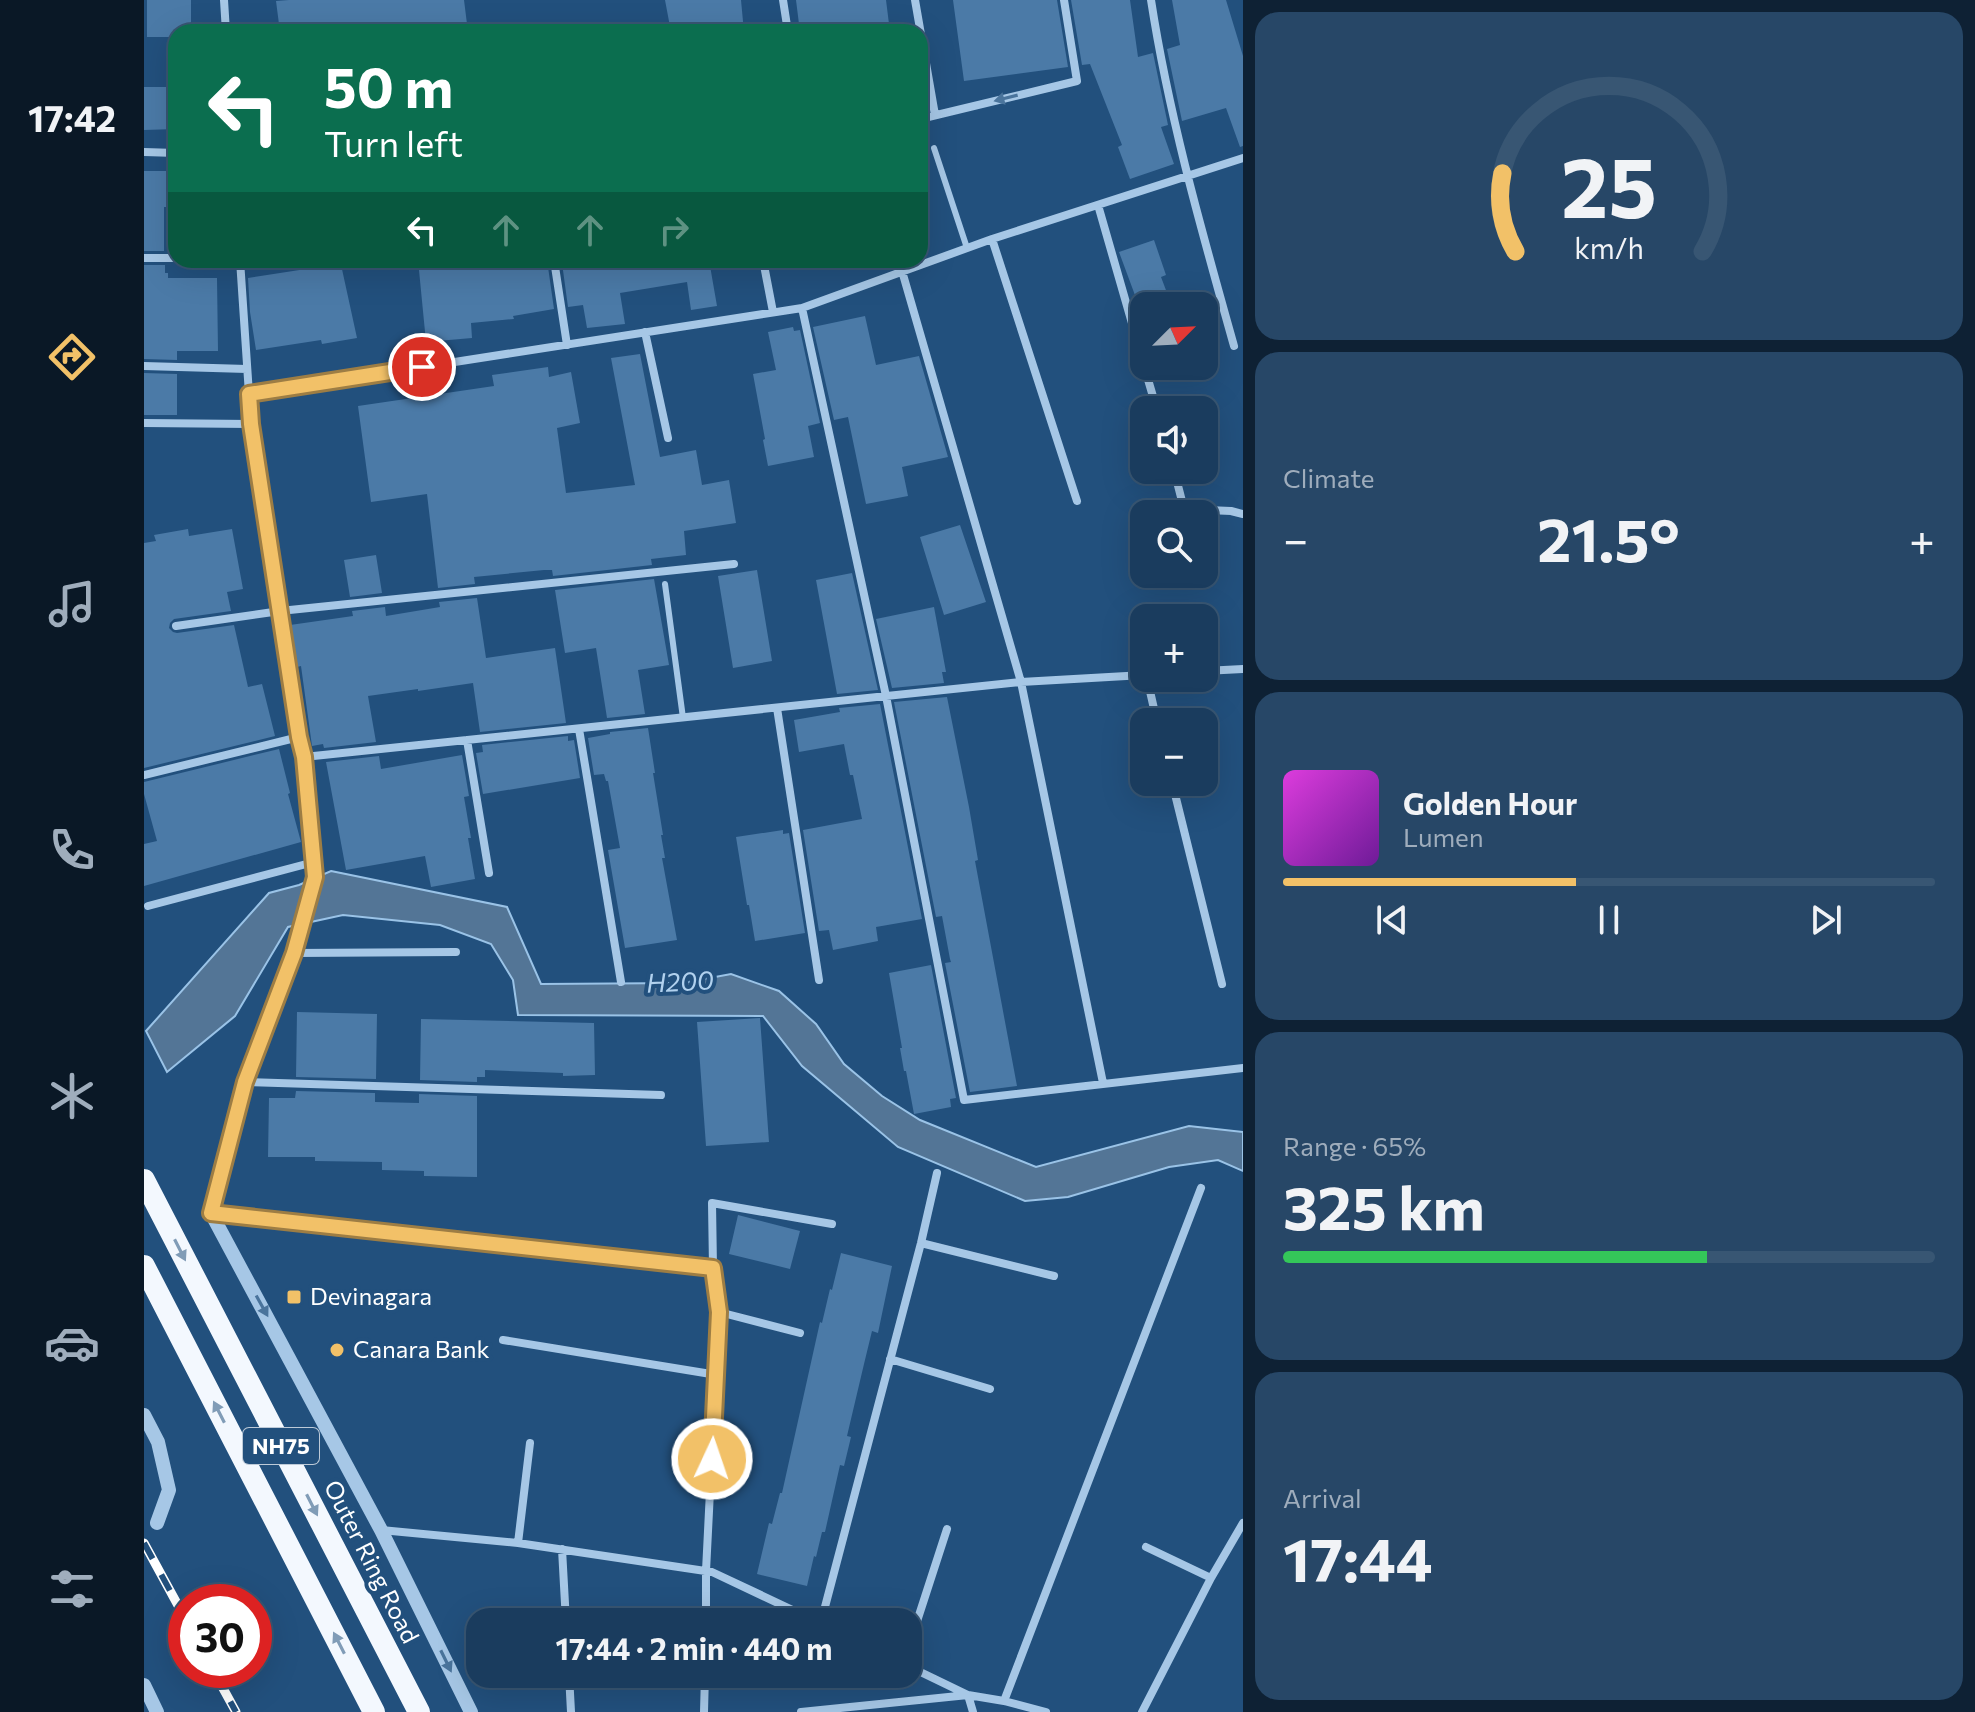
<!DOCTYPE html>
<meta charset="utf-8">
<style>
:root{--surface:#1a3c5e;--page:#274767;--text:#f1f3f6;--muted:#9fadbc;--line:#385673;--accent:#f2c168}
body{margin:0;font-family:Commissioner,sans-serif;background:var(--page);color:var(--text);height:100vh;display:flex;flex-direction:column;font-size:30px;white-space:nowrap}
*{box-sizing:border-box;margin:0}
p{font-size:26px;color:var(--muted)}
.icon{flex:none;width:44px;height:44px;fill:none;stroke:currentColor;stroke-width:2;stroke-linecap:round;stroke-linejoin:round}
.map{position:relative;flex:1;overflow:hidden}
.sheet{display:flex;flex-direction:column;gap:12px;padding:12px;background:#0e2134;width:732px}
.sheet>*{flex:none}
.hud{position:absolute;left:24px;top:24px;width:760px;height:244px;border-radius:24px;box-shadow:0 8px 32px #0002,0 0 0 2px var(--line);background:#0b6e4f;color:#fff;overflow:hidden}
.needle{width:52px;rotate:66deg}
.buttons{position:absolute;left:986px;top:292px;display:grid;gap:16px}
.buttons a{display:grid;place-items:center;width:88px;height:88px;border-radius:16px;background:var(--surface);box-shadow:0 8px 32px #0002,0 0 0 2px var(--line);font-size:40px}
.speed{position:absolute;left:24px;top:1584px;display:flex;gap:16px;font-size:40px;font-weight:700;text-align:center}
.speed>*{display:grid;place-content:center;width:104px;height:104px;border-radius:50%;background:var(--surface);box-shadow:0 8px 32px #0002,0 0 0 2px var(--line);line-height:1}
.speed .limit{border:12px solid #d22;background:#fff;color:#111}
.pin{position:absolute;display:grid;place-items:center;width:68px;height:68px;color:#fff;margin:-34px;border:4px solid #fff;border-radius:50%;box-shadow:0 2px 8px #0007}
.me{position:absolute;width:88px;margin:-44px;rotate:3deg;stroke-linejoin:round;filter:drop-shadow(0 0 6px #0008)}
.turn{display:flex;align-items:center;gap:28px;height:168px;padding:0 24px;font-size:36px}
.turn .icon{width:104px;height:104px;stroke-width:2.5}
.turn b{display:block;font-size:56px;line-height:68px}
.lanes{display:flex;align-items:center;height:76px;padding:0 24px;background:#0003;justify-content:center;gap:40px;direction:ltr}
.lanes .off{opacity:.35}
.big{font-size:60px;font-weight:700;line-height:1.1}
.sheet .widget{flex:1;display:flex;flex-direction:column;justify-content:center;gap:12px;min-width:0;padding:0 28px;border-radius:24px;background:var(--page)}
.sheet .dial{align-items:center;gap:0}
.dial svg{height:208px;overflow:visible;fill:none;stroke:var(--line);stroke-width:7;stroke-linecap:round;text-anchor:middle}
.dial text{fill:var(--text);stroke:none}
.song{display:flex;align-items:center;gap:24px}
.cover{width:96px;height:96px;border-radius:12px;background:linear-gradient(135deg,hsl(300 70% 55%),hsl(280 70% 35%))}
.played{height:8px;border-radius:4px;background:linear-gradient(90deg,var(--accent) 45%,var(--line) 45%)}
.keys{display:flex;justify-content:space-around;direction:ltr}
.heat{display:flex;justify-content:space-between;align-items:center;font-size:44px;direction:ltr}
.charge{height:12px;border-radius:6px;background:linear-gradient(90deg,#34c759 65%,var(--line) 0)}
.trip{position:absolute;left:322px;top:1608px;width:456px;height:80px;border-radius:24px;background:var(--surface);box-shadow:0 8px 32px #0002,0 0 0 2px var(--line);font-weight:700;line-height:80px;text-align:center}
main{display:flex;flex:1;min-height:0}
.menu{display:flex;flex-direction:column;width:144px;justify-content:space-around;align-items:center;background:#0a1826;color:var(--muted)}
.menu .icon{width:56px;height:56px}
.menu .active{color:var(--accent)}
.menu b{font-size:36px;color:var(--text)}
.map>svg:first-child{display:block}
.water{fill:#537596;stroke:#9ac3e7;stroke-width:2}
.building{fill:#4b7aa7}
.lines{fill:none;stroke-linecap:round;stroke-linejoin:round}
.service{stroke:#a6c7e6;stroke-width:6}
.minor{stroke:#a6c7e6;stroke-width:8}
.tertiary{stroke:#a6c7e6;stroke-width:14}
.trunk{stroke:#f3f8fe;stroke-width:22}
.rail-casing{stroke:#fff;stroke-width:9}
.rail{stroke:#22507d;stroke-width:6;stroke-dasharray:18;stroke-linecap:butt}
.oneway{fill:#4a749c}
.oneway2{fill:#809cb7}
.route-casing{stroke:#9d7d44;stroke-width:20}
.route{stroke:#f2c168;stroke-width:14}
.poi-dot{fill:#f2c168;stroke:#22507d;stroke-width:3}
.labels{text-anchor:middle;stroke-width:8;stroke-linejoin:round;paint-order:stroke}
.shield{fill:#22507d;stroke:#bdcad8;stroke-width:2}
.shield-label{font-size:22px;font-weight:bold;fill:#fff}
.poi-label{font-size:24px;fill:#fff;stroke:#22507d;text-anchor:start}
.street-label{font-size:24px;fill:#fff;stroke:#22507d}
.water-label{font-size:26px;font-style:italic;fill:#b1d1ee;stroke:#22507d}
</style>
<main>
<nav class="menu">
<b>17:42</b>
<svg class="icon active" aria-label="directions" viewBox="0 0 24 24"><path d="M12 3l9 9-9 9-9-9zM9 14v-3h6M13 9l2 2-2 2"/></svg>
<svg class="icon" aria-label="music" viewBox="0 0 24 24"><path d="M9 18V5l10-2v13"/><circle cx="6" cy="18" r="3"/><circle cx="16" cy="16" r="3"/></svg>
<svg class="icon" aria-label="phone" viewBox="0 0 24 24"><path d="M5 4h4l2 5-3 2q2 4 5 5l2-3 5 2v4C11 20 4 13 5 4z"/></svg>
<svg class="icon" aria-label="climate" viewBox="0 0 24 24"><path d="M12 3v18M4 7l16 10M4 17L20 7"/></svg>
<svg class="icon" aria-label="car" viewBox="0 0 24 24"><path d="M5 17H2v-5l4-1 3-4h7l3 4 3 1v5h-3M9 17h6M6 11h13"/><circle cx="7" cy="17" r="2"/><circle cx="17" cy="17" r="2"/></svg>
<svg class="icon" aria-label="filters" viewBox="0 0 24 24"><path d="M4 7h16M4 17h16"/><circle cx="9" cy="7" r="2"/><circle cx="15" cy="17" r="2"/></svg>
</nav>
<div class="map">
<svg width="1099" height="1712" viewBox="0 0 1099 1712">
<rect width="100%" height="100%" fill="#22507d"/>
<path class="water" d="M187 871 363 907 397 984 539 983 587 974 635 991 672 1024 700 1064 738 1096 776 1120 892 1167 1045 1126 1099 1132V1171L1074 1160 1025 1167 924 1197 881 1201 754 1147 658 1066 619 1016 374 1015 369 980 347 944 296 925 199 915 144 927 91 1016 23 1072 2 1031 125 893 155 885Z"/>
<path class="building" d="M3 0H47V32H32V37H3Z
M145 0H320L324 32H136L132 1Z
M521 0H597L600 32H527Z
M652 0H742L746 32H656Z
M809 0H913L924 67 820 81Z
M927 0H986L994 57 1009 53 1024 125 1017 127 1030 164 986 179 974 147 978 145 946 64 938 65Z
M1028 0H1082L1099 56V146L1096 147 1082 108 1038 121 1023 49 1036 45Z
M0 87H32V129L0 130Z
M0 171H32V207H20V251H0Z
M1010 240 1022 275 1017 277 1028 306H995L975 252Z
M160 260H196L213 338 178 344 177 340 112 350 106 312 104 278 162 269Z
M274 260H403L410 309 369 316 370 319 327 323 328 338 282 342Z
M435 260H565L573 306 547 310 543 282 476 293 481 324 443 328 439 305 424 307 418 263Z
M0 265H21V273H24V278H73L74 351H33V360L0 359Z
M721 316 732 365 775 356 804 457 758 467 764 496 722 504 704 417 690 420 669 327Z
M649 327 650 331 656 330 676 423 664 426 670 457 624 466 619 440 621 439 609 374 632 370 624 332Z
M496 354 516 457 552 450 558 485 585 480 592 523 540 531 542 555 507 559 508 565 409 576 408 570H400L330 577 331 584 294 588 283 494 227 502 214 406 350 386 348 375 404 367 405 377 427 372 436 423 413 428 422 493 491 485 467 358Z
M0 373 33 374V415H0Z
M816 525 842 602 800 615 776 537Z
M44 529 45 536 88 529 99 589 83 592 87 611 30 619 26 623 25 628 29 632 33 633 90 625 104 687 118 684 131 736 0 768V543L12 541 10 535Z
M232 555 238 593 206 597 200 560Z
M613 570 628 661 589 668 574 576Z
M708 573 734 690 693 694 672 580Z
M510 579 525 665 494 670 501 714 463 718 452 648 421 653 411 590Z
M333 598 342 658 411 648 422 723 336 732 329 683 274 691V689L224 696 232 742 180 748 179 744 168 746 157 666 153 667 146 625 209 616 208 611 241 607 242 616 296 607 295 602Z
M790 607 802 672H798L800 683 748 688 732 619Z
M803 697 825 807 834 860 831 861 873 1086 826 1092 801 963 807 962 806 959 798 916 792 917 750 702Z
M736 704 778 919 732 927 734 941 689 950 685 930 675 931 659 830 718 819 709 775H706L700 744 655 752 650 720 696 712 695 708Z
M504 728 511 773H509L519 835H517L521 858H518L533 940 481 948 464 850 476 848 464 781H462L460 774 450 775 444 738 466 734V732Z
M424 736V741L430 740 436 778 339 794 332 753 339 752 338 745Z
M135 749 146 793 144 794 157 842 0 886V844L13 841 0 794V782Z
M318 755 325 796 320 797 327 838H324L331 879 287 887 281 856 202 870 182 762 235 756 237 769Z
M639 830V834L645 833 661 933 611 941 605 905H603L592 837Z
M787 965 812 1098 806 1099 807 1107 770 1114 762 1071H760L756 1048H758L745 973Z
M153 1012 233 1014 232 1079 152 1077Z
M616 1018 625 1142 562 1146 553 1022Z
M277 1019 450 1023 451 1075 419 1076V1073L341 1070V1077H333V1082L276 1080Z
M152 1091 231 1093V1102L275 1103V1094L333 1096V1177L280 1176V1171L238 1170V1162L171 1161V1157H124L125 1098H151Z
M594 1215 656 1231 646 1269 585 1254Z
M697 1253 748 1266 734 1333 728 1331 720 1364 703 1436 707 1437 700 1466 696 1465 681 1532H678L672 1557 670 1556 663 1586 613 1574 625 1523 628 1524 636 1493H638L676 1322 678 1323 686 1289 688 1290Z"/>
<g class="lines">
<path class="service" d="M790 148 823 248
M521 584 539 718"/>
<path class="minor" d="M80 0 82 32
M639 0 644 32
M771 0 791 115
M1007 0C1025 117 1058 232 1090 346
M776 119 933 81 920 0
M0 152 32 153
M954 205 1000 365
M848 239 933 501
M0 258H32
M96 260 107 424 160 757 171 877 150 953 101 1082 67 1213 569 1268
M410 260 423 345
M619 260 629 312
M758 271 877 682 959 1083
M658 308 742 696 820 1100 1099 1068
M501 332 524 438
M0 366 103 369
M1000 366 1013 410
M105 394 658 308 848 239 1099 158
M0 423 107 424
M1030 470 1040 509 1087 511 1099 514
M32 626 136 611 590 564
M1060 671 1099 669
M1003 678 1013 722
M633 708 675 980
M435 729 477 982
M323 740 345 873
M160 757 877 682 1000 675
M0 775 155 737
M1028 782 1078 984
M4 906 170 862
M150 953 312 952
M101 1082 517 1095
M777 1243 910 1276
M575 1312 656 1333
M359 1340 573 1375
M746 1359 846 1389
M237 1530 374 1543 568 1572 674 1622
M374 1543 386 1443
M1002 1547 1067 1578
M418 1549 422 1622
M562 1622V1571L575 1312 569 1268 568 1203 688 1224
M677 1622 777 1243 793 1173
M764 1649 803 1529
M764 1666 824 1695 860 1701 902 1712
M425 1674 427 1712
M860 1701 1057 1188
M560 1712 561 1674
M657 1712 824 1695 829 1712
M998 1712 1067 1578 1099 1523"/>
<path class="tertiary" d="M67 1213 237 1530 327 1712
M0 1415 14 1442 25 1490 13 1523
M0 1685 13 1712"/>
<path class="trunk" d="M0 1180 275 1712
M0 1266 230 1712"/>
<defs>
<path id="rail" d="M0 1543 42 1620
M69 1670 92 1712"/>
</defs>
<use href="#rail" class="rail-casing"/>
<use href="#rail" class="rail"/>
</g>
<defs><path id="oneway-solid" d="M-6-.8H1V-3.2L6.5 0L1 3.2V.8H-6Z" transform="scale(2)"/></defs>
<g class="oneway">
<use href="#oneway-solid" transform="translate(862 98) rotate(166)"/>
<use href="#oneway-solid" transform="translate(118 1306) rotate(61)"/>
<use href="#oneway-solid" transform="translate(302 1661) rotate(64)"/>
</g>
<g class="oneway2">
<use href="#oneway-solid" transform="translate(36 1250) rotate(63)"/>
<use href="#oneway-solid" transform="translate(75 1412) rotate(-117)"/>
<use href="#oneway-solid" transform="translate(168 1505) rotate(63)"/>
<use href="#oneway-solid" transform="translate(195 1643) rotate(-117)"/>
</g>
<g class="lines">
<defs>
<path id="route" d="M278 367 105 394 107 424 155 737 160 757 171 877 150 953 101 1082 67 1213 569 1268 575 1312 568 1459"/>
</defs>
<use href="#route" class="route-casing"/>
<use href="#route" class="route"/>
</g>
<g class="poi-dot">
<rect x="142" y="1289" width="16" height="16" rx="4"/>
<circle cx="193" cy="1350" r="8"/>
</g>
<g class="labels">
<rect class="shield" x="99" y="1428" width="76" height="36" rx="6"/>
<g class="shield-label">
<text x="137" y="1454">NH75</text>
</g>
<g class="poi-label">
<text x="166" y="1305">Devinagara</text>
<text x="209" y="1358">Canara Bank</text>
</g>
<g class="street-label">
<text transform="translate(227 1562) rotate(63)" y="8">Outer Ring Road</text>
</g>
<g class="water-label">
<text transform="translate(536 982) rotate(-3)" y="9">H200</text>
</g>
</g>
</svg>
<div class="buttons">
<a><svg class="needle" viewBox="-14 -14 28 28"><path d="M0-13l5 13h-10z" fill="#e53935"/><path d="M0 13l5-13h-10z" fill="#9fadbc"/></svg></a>
<a><svg class="icon" aria-label="sound" viewBox="0 0 24 24"><path d="M4 9h4l5-4v14l-5-4H4zM17 9q2 3 0 6"/></svg></a>
<a><svg class="icon" aria-label="search" viewBox="0 0 24 24"><circle cx="10" cy="10" r="6"/><path d="M15 15l6 6"/></svg></a>
<a>+</a>
<a>−</a>
</div>
<div class="speed"><div class="limit">30</div></div>
<div class="pin" style="left:278px;top:367px;background:#d93025"><svg class="icon" aria-label="arrive" viewBox="0 0 24 24"><path d="M6 21V4h12l-3 4 3 4H6"/></svg></div>
<svg class="me" style="left:568px;top:1459px" viewBox="-20 -20 40 40"><circle r="17" fill="#f2c168" stroke="#fff" stroke-width="3"/><path d="M0-11L8 9 0 5-8 9z" fill="#fff"/></svg>
<div class="trip">17:44 · 2 min · 440 m</div>
<div class="hud">
<div class="turn"><svg class="icon" aria-label="left" viewBox="0 0 24 24"><path d="M17 20v-9H6M10 6l-5 5 5 5"/></svg><div><b>50 m</b>Turn left</div></div>
<div class="lanes"><svg class="icon" aria-label="left" viewBox="0 0 24 24"><path d="M17 20v-9H6M10 6l-5 5 5 5"/></svg><svg class="icon off" aria-label="ahead" viewBox="0 0 24 24"><path d="M12 20V5M6 11l6-6 6 6"/></svg><svg class="icon off" aria-label="ahead" viewBox="0 0 24 24"><path d="M12 20V5M6 11l6-6 6 6"/></svg><svg class="icon off" aria-label="right" viewBox="0 0 24 24"><path d="M7 20v-9h11M14 6l5 5-5 5"/></svg></div>
</div>
</div>
<section class="sheet">
<div class="widget dial"><svg viewBox="0 0 100 80">
<path d="M14 69A42 42 0 1 1 86 69"/>
<path d="M14 69A42 42 0 0 1 9 39" stroke="#f2c168"/>
<text x="50" y="56" font-size="32" font-weight="700">25</text>
<text x="50" y="72" font-size="11">km/h</text>
</svg></div>
<div class="widget"><p>Climate</p>
<div class="heat"><a>−</a><b class="big">21.5°</b><a>+</a></div>
</div>
<div class="widget">
<div class="song"><i class="cover"></i><div><b>Golden Hour</b><p>Lumen</p></div></div>
<div class="played"></div>
<div class="keys"><svg class="icon" aria-label="previous" viewBox="0 0 24 24"><path d="M18 5L8 12l10 7zM5 5v14"/></svg><svg class="icon" aria-label="pause" viewBox="0 0 24 24"><path d="M8 5v14M16 5v14"/></svg><svg class="icon" aria-label="next" viewBox="0 0 24 24"><path d="M6 5l10 7-10 7zM19 5v14"/></svg></div>
</div>
<div class="widget"><p>Range · 65%</p><b class="big">325 km</b><div class="charge"></div></div>
<div class="widget"><p>Arrival</p><b class="big">17:44</b></div>
</section>
</main>
